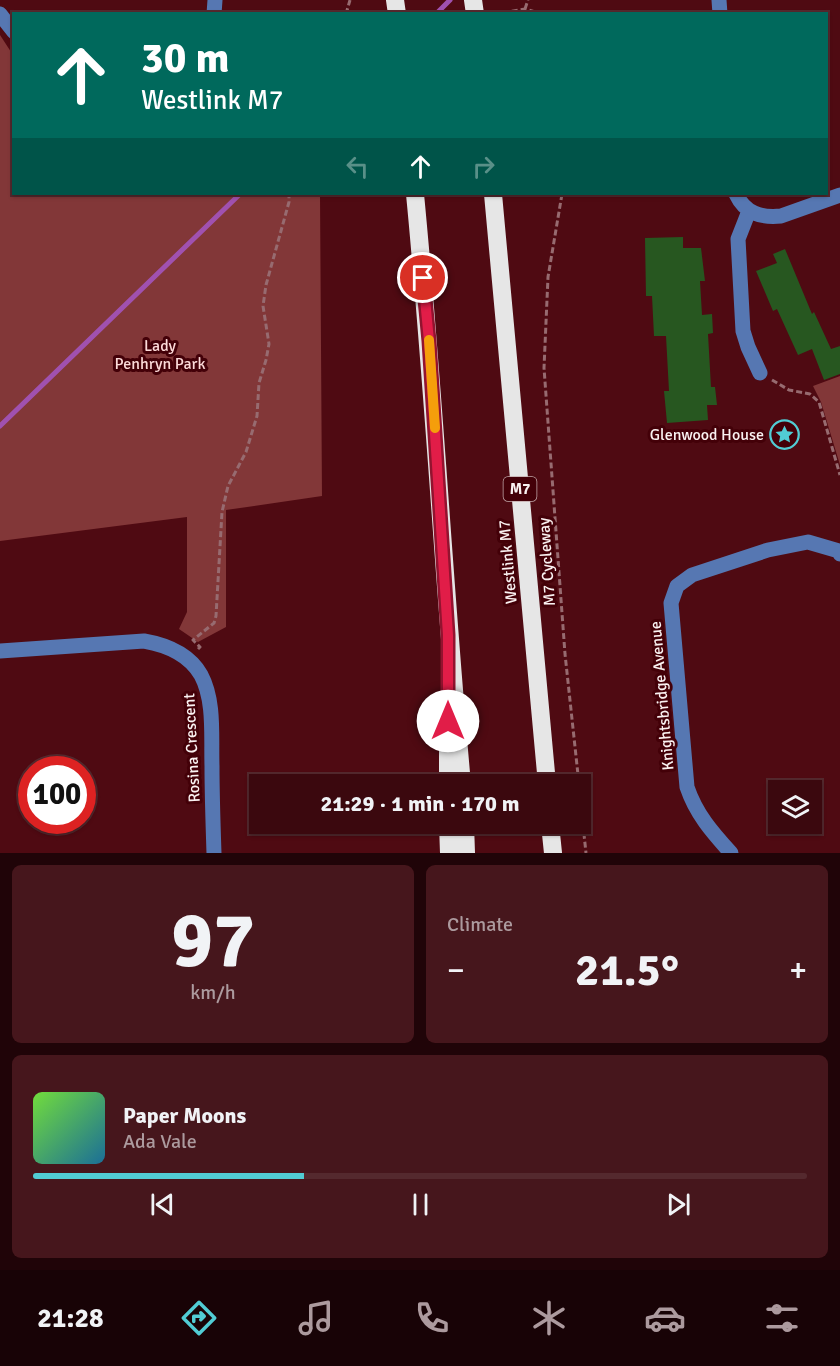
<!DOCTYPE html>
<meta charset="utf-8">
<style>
:root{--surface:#3b080e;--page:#46161c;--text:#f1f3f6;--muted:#ac9a9e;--line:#54292e;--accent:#51ccd4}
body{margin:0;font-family:Signika,sans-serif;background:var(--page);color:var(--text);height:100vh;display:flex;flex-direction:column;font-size:22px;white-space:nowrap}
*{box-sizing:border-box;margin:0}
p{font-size:20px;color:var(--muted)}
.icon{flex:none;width:33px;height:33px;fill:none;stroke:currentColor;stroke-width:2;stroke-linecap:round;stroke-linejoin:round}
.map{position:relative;height:853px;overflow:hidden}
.panel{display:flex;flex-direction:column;gap:12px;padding:12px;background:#200408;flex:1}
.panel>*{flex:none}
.banner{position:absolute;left:12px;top:12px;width:816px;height:183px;border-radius:0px;box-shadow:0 2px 4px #0004,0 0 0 2px var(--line);background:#00695c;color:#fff;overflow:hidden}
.fabs{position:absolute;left:768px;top:780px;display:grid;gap:12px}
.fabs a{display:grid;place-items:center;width:54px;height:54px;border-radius:0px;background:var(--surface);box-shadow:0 2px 4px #0004,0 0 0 2px var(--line);font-size:30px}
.speed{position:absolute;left:18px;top:756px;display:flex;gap:12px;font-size:30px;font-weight:700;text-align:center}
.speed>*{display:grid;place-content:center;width:78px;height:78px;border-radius:50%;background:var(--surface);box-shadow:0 2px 4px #0004,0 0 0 2px var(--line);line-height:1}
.speed .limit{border:9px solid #d22;background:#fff;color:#111}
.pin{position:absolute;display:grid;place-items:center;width:51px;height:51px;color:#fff;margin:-26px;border:3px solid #fff;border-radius:50%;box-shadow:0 2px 6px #0007}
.me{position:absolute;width:66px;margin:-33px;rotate:0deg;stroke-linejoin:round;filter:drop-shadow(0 0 4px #0008)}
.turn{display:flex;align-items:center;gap:21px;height:126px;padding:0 30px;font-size:27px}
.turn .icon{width:78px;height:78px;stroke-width:2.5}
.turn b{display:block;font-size:42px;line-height:51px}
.lanes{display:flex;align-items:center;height:57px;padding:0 30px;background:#0003;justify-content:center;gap:30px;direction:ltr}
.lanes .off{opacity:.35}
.big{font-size:45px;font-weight:800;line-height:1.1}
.panel .tile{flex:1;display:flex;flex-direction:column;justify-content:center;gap:9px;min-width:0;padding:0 21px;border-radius:9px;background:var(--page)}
.panel .dial{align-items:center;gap:0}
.dial b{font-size:78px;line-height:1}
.song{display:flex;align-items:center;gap:18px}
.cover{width:72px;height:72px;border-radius:9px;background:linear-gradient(135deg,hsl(100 70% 55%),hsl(200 70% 35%))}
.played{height:6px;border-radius:3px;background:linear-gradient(90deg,var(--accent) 35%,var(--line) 35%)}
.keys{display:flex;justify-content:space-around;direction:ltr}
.heat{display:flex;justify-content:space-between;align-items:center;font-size:33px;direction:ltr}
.panel .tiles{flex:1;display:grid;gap:12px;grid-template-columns:1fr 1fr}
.tile:last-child{grid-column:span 2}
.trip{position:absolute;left:249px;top:774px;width:342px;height:60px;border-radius:0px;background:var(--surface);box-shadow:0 2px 4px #0004,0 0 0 2px var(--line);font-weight:800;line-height:60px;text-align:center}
.menu{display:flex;height:96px;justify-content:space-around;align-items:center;background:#180306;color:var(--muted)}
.menu .icon{width:42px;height:42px}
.menu .selected{color:var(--accent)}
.menu b{font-size:27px;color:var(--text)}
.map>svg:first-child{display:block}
.green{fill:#823738}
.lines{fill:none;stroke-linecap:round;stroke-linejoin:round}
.stream{stroke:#a051af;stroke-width:5}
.building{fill:#275720}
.path{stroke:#976b70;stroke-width:3;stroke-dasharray:6 3;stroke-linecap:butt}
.minor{stroke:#5677b2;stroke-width:15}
.highway{stroke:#e6e6e6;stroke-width:18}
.route-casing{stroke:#92132f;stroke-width:15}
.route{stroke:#e11d48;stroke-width:10}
.slow{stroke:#f59e0b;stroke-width:10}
.labels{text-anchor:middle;stroke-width:6;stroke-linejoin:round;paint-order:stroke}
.shield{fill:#430008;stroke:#c3a9ab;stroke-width:1.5}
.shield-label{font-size:15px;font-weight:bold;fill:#faf1f1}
.park-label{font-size:16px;fill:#fcdad9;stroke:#430008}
.poi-label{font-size:16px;fill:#faf1f1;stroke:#430008;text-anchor:end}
.street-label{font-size:16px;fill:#faf1f1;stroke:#430008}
</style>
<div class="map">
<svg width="840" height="853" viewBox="0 0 840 853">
<rect width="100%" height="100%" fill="#4f0a12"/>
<path class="green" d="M0 35 13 55 14 194H320L322 496 226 510V627L198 642 179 629 187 612V517L0 541Z
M840 376V465L821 402 813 386Z"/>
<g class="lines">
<path class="stream" d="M436 14 450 0
M0 426 240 194"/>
</g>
<path class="building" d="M683 237V248H701L705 281H700L702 315 712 314 713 333 708 334 711 387H715L717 405H707L708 420 667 423 664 391H669L666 336H654L652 296H646L645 238Z
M785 249 812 314 814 312 831 349 840 346V374L824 380 812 349 798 355 777 309 773 311 756 271 777 263 773 254Z"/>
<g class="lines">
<path class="path" d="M525 9 528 0
M346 14 350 0
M494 14 525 9 543 14
M562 194 548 277 544 368 565 654 579 784
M772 380 789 390 810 394 819 402 840 475
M198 649 200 647 193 640 214 623 216 616 222 512 228 486 246 452 257 416 259 383 266 360 269 344 263 306 266 285 289 202V194
M580 797 586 853"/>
<path class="minor" d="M719 0 720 14
M0 14 14 32
M214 14 215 0
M736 194C745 213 760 218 781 216L840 195
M749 211 738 239 743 331 748 347 760 373
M0 651 144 641C167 645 189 654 201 675 215 701 211 737 212 766 212 795 213 824 214 853
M731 853C712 832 696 814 687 787L671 603 677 586 692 575 768 550 808 542 839 551 840 554"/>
<path class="highway" d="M395 0 397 14
M473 0 475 14
M415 194C434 390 444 588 462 784
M493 194 547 784
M448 784V747
M448 824 449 853
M465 824 466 853
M550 824 553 853"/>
</g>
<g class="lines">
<defs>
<path id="route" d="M423 278 429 341 448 635V721"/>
</defs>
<use href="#route" class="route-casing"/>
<use href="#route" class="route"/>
<path class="slow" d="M429 340 435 428"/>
</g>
<defs>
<symbol id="sight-ring" viewBox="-11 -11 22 22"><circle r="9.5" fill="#430008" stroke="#51ccd4" stroke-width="1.5"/><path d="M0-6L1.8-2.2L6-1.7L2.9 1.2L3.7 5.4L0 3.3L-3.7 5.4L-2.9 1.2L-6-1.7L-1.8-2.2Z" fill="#51ccd4"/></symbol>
</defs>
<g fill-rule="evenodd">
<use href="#sight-ring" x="768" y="418" width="33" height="33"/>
</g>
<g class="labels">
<rect class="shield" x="503.5" y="477" width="33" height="24" rx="4.5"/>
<g class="shield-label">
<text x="520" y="494">M7</text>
</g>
<g class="park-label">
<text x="160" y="351">Lady<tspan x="160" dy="18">Penhryn Park</tspan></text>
</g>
<g class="poi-label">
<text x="764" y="440">Glenwood House</text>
</g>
<g class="street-label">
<text transform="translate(507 562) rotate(-95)" y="6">Westlink M7</text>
<text transform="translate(546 562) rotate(-94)" y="6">M7 Cycleway</text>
<text transform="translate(661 696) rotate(-95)" y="6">Knightsbridge Avenue</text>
<text transform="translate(191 748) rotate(-93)" y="6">Rosina Crescent</text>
</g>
</g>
</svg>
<div class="fabs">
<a><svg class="icon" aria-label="layers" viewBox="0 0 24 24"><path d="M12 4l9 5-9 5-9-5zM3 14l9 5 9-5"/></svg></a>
</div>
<div class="speed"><div class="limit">100</div></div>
<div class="pin" style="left:423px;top:278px;background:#d93025"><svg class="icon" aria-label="arrive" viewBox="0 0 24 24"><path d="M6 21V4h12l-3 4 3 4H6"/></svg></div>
<svg class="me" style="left:448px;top:721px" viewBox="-20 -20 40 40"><circle r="19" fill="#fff"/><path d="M0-13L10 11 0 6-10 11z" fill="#e11d48"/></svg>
<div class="trip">21:29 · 1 min · 170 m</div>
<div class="banner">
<div class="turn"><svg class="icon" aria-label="ahead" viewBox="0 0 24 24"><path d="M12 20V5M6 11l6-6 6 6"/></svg><div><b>30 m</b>Westlink M7</div></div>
<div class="lanes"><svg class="icon off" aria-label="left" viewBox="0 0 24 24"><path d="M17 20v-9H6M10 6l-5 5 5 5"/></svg><svg class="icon" aria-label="ahead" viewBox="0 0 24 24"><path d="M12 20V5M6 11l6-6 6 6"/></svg><svg class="icon off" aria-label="right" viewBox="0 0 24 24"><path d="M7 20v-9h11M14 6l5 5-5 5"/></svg></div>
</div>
</div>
<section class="panel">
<div class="tiles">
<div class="tile dial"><b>97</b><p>km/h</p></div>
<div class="tile"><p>Climate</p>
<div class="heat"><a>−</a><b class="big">21.5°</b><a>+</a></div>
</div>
<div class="tile">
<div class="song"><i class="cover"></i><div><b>Paper Moons</b><p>Ada Vale</p></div></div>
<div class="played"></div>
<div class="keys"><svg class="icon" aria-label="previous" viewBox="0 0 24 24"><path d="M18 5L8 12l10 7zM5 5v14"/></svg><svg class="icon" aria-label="pause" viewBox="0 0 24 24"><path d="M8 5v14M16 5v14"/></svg><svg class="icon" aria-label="next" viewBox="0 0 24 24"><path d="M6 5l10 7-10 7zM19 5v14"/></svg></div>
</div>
</div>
</section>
<nav class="menu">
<b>21:28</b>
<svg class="icon selected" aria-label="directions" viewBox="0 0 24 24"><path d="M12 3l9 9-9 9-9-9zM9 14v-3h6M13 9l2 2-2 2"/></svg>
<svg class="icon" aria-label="music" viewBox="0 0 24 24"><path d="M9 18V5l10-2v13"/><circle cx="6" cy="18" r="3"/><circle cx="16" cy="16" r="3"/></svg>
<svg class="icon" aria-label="phone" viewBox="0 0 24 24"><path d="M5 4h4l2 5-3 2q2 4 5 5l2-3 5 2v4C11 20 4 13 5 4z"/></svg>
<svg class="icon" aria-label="climate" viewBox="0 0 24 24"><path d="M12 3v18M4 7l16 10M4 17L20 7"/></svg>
<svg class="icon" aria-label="car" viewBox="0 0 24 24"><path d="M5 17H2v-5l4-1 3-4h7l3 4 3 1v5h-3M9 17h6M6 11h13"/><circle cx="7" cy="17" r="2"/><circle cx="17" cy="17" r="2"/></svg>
<svg class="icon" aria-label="filters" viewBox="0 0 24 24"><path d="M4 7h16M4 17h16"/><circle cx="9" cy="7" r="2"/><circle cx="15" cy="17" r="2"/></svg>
</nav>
